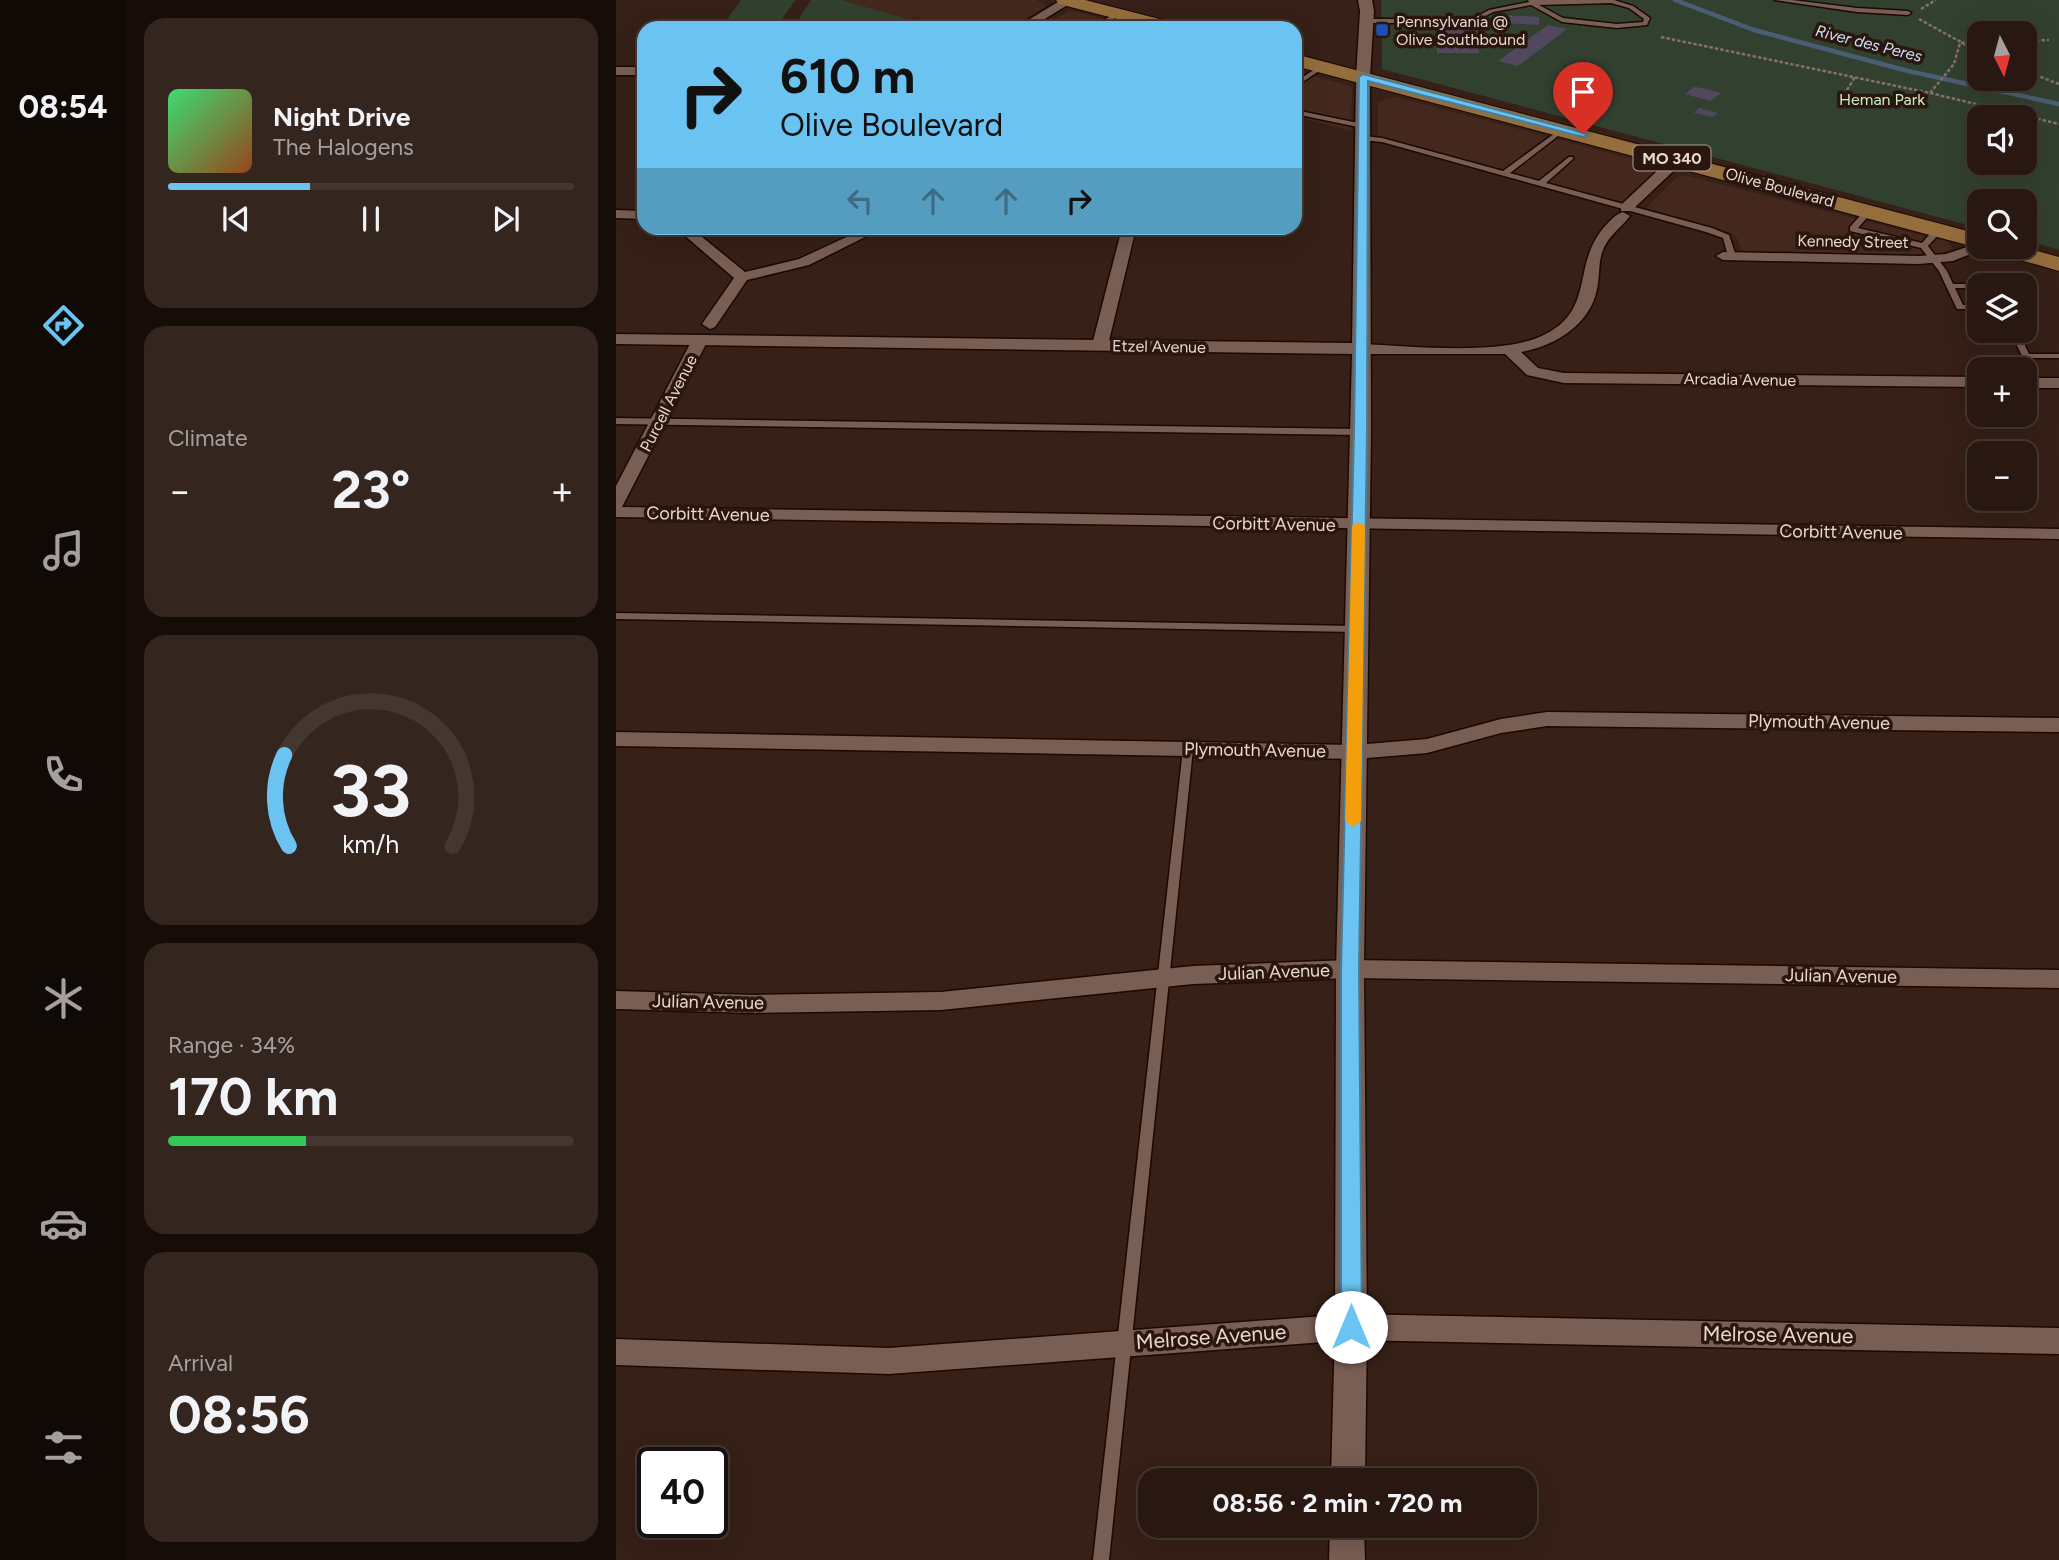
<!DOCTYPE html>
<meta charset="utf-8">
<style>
:root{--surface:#281811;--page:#34251f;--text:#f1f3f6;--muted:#a5a09f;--line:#443731;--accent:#6ac3f1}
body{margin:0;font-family:Figtree,sans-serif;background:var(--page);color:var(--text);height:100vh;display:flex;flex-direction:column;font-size:26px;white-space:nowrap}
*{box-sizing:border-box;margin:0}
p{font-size:23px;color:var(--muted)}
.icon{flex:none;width:38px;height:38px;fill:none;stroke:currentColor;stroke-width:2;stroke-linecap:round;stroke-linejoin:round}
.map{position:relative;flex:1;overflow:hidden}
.panel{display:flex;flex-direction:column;gap:18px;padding:18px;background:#160d09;width:490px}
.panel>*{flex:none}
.guide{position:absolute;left:21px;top:21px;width:665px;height:214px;border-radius:21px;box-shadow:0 7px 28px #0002,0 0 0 2px var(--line);background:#6ac3f1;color:#111;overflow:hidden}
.needle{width:46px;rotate:174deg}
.fabs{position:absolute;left:1351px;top:21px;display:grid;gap:14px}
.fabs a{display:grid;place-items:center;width:70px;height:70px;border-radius:14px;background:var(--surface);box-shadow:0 7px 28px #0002,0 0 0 2px var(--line);font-size:35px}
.speed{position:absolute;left:21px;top:1447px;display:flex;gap:14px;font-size:35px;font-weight:700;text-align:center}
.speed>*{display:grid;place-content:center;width:91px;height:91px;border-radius:50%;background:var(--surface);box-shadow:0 7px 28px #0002,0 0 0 2px var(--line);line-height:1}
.speed .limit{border:4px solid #111;border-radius:10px;background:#fff;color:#111}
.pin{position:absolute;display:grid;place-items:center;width:60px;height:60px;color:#fff;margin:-72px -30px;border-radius:50% 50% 50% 0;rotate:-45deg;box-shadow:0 0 7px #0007}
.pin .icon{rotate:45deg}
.me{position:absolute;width:77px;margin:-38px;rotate:0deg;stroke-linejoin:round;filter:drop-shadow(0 0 5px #0008)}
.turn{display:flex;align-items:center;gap:24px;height:147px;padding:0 28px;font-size:32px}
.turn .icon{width:91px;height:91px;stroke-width:2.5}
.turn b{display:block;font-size:49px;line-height:60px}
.lanes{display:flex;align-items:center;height:66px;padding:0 28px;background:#0003;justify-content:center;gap:35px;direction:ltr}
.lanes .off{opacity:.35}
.big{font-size:52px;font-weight:700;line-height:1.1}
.panel .widget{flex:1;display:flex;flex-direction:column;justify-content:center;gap:10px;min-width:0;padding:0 24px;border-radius:21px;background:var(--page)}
.panel .dial{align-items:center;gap:0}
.dial svg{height:182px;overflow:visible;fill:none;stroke:var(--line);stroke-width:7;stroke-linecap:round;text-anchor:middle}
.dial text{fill:var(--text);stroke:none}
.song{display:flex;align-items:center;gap:21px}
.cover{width:84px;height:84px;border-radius:10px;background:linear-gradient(135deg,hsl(140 70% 55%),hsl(20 70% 35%))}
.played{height:7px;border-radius:4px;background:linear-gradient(90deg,var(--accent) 35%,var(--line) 35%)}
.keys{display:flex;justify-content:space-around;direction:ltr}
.heat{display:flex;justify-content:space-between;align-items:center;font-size:38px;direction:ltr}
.charge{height:10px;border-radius:5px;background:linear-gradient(90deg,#34c759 34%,var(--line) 0)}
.trip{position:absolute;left:522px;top:1468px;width:399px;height:70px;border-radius:21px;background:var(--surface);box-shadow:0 7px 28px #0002,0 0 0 2px var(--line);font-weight:700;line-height:70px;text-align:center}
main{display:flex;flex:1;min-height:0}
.dock{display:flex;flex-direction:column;width:126px;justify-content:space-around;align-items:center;background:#100a07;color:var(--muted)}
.dock .icon{width:49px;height:49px}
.dock .on{color:var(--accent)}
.dock b{font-size:32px;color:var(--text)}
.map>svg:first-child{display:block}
.built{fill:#44281d}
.green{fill:#324030;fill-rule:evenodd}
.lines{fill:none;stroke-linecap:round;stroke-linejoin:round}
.stream{stroke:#4b5d73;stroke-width:4.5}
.building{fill:#52485e}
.service-casing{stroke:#1c0903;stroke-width:3}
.minor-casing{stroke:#1c0903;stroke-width:3}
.tertiary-casing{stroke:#1c0903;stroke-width:3}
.primary-casing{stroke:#1c0903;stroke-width:2}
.path{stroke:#847169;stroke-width:2.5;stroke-dasharray:3.5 2;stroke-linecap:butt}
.service{fill:#795e54;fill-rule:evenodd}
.minor{fill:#795e54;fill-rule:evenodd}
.tertiary{fill:#795e54;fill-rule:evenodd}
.primary{fill:#956e3e;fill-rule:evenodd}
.route{fill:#6ac3f1;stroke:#457f9d;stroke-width:2}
.slow{fill:#f59e0b}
.transit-dot{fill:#1a4fb4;stroke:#2b160e;stroke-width:2.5}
.labels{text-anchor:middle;stroke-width:7;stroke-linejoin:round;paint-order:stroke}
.far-poi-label{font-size:16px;fill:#e6d7d1;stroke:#2b160e;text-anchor:start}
.far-water-label{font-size:16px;font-style:italic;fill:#cae0fb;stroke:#2b160e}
.far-park-label{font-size:16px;fill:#c8f0c4;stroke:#2b160e}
.shield{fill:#2b160e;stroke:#ae9d96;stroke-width:2}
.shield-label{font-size:16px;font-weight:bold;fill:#e6d7d1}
.far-street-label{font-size:16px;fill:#e6d7d1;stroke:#2b160e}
.street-label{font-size:18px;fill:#e6d7d1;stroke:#2b160e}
.near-street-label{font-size:21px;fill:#e6d7d1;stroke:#2b160e}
</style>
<main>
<nav class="dock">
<b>08:54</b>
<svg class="icon on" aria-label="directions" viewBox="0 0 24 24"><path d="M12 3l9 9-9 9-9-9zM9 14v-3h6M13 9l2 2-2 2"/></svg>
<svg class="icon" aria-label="music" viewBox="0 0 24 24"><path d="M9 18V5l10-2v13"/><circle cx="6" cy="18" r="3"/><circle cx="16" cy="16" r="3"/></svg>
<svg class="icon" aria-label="phone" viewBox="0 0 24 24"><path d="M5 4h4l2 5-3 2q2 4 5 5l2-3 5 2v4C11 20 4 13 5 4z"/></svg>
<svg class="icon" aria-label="climate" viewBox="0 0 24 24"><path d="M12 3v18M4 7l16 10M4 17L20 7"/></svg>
<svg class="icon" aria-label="car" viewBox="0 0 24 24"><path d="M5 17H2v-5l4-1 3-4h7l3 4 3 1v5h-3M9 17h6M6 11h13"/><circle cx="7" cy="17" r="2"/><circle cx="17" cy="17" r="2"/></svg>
<svg class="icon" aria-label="filters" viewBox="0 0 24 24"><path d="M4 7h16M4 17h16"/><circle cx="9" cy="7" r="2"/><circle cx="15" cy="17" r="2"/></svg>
</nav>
<section class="panel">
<div class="widget">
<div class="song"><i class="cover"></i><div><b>Night Drive</b><p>The Halogens</p></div></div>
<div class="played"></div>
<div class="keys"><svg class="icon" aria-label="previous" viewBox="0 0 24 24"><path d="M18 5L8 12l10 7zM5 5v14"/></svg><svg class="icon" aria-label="pause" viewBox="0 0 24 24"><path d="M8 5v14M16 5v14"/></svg><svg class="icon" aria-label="next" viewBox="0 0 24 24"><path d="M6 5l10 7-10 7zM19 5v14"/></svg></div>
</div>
<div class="widget"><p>Climate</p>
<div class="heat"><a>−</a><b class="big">23°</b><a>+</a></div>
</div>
<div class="widget dial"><svg viewBox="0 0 100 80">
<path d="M14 69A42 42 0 1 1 86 69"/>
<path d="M14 69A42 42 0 0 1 12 29" stroke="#6ac3f1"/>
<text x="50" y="56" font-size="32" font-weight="700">33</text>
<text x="50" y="72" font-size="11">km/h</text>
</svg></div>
<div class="widget"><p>Range · 34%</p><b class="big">170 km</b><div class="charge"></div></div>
<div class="widget"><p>Arrival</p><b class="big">08:56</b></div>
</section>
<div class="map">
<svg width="1443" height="1560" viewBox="0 0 1443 1560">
<rect width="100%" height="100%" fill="#362017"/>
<path class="built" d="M225 0H420L431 6 393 28H339L301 17 296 20Z
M454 11 462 12 522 28H420Z
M679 71 734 86 736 89 735 131 679 116Z
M780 97 1036 164 1040 170 1004 204 762 136V103L771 98Z
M1068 175 1332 242 1336 247 1335 250 1315 256 1298 257 1126 252 1121 238 1114 232 1028 210 1061 177Z"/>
<path class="green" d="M125 0H179L164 22 110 21Z
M195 0H225L296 20 269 28H177Z
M765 0H1443V250L1409 240V201H1363V228L766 69ZM1363 33H1409V79H1363ZM1363 117H1409V163H1363Z"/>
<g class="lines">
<path class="stream" d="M1059 0 1138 30 1292 71 1443 104"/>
</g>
<path class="building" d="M885 15 923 17V25L885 23Z
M932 25 951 29 902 66 882 61Z
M820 26 861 27 863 53H821Z
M1078 87 1086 88 1105 93 1094 101 1069 94Z
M1083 108 1102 113 1097 117 1078 113Z"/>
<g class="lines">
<defs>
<path id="service" d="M912 0H998L1017 6 1034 18 1031 25 1001 28 946 22 915 5 877 12 857 23H751L748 21 751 19H856L873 10 913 2ZM995 3 1013 8 1028 19 1027 22 1001 24 947 18 923 5Z
M1159 0H1176L1241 8 1292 11 1295 13 1292 15 1241 12Z
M501 13 506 14 483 27 457 28 480 24Z
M704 66 709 67 679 87V82Z
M679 110 747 124 750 126 747 128 679 114Z
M946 128 951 129 894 173 923 181 953 157H957V159L930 183 1096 228 1113 235 1120 256 1119 258 1112 256 1107 238 1090 232 766 142 747 140 744 138 747 136 766 138 887 171Z
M1250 209 1257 211 1242 228 1306 243 1319 228H1325V232L1312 246 1331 271 1337 284H1366L1363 285V288H1339L1347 305H1363V309H1341L1323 271 1305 248 1234 231V227Z
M1394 331H1402L1413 354H1443V358H1407Z
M0 418 745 429 749 432 745 435 0 424Z
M0 613 740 626 745 629 740 632 0 619Z
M572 745 577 749 493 1560H477L567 749Z"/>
<path id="minor" d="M445 0 458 1 414 28H399Z
M0 67H28V75H0Z
M1062 155 1069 159 1067 162 1015 211H1005V205L1057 156Z
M0 210 28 211V219L0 218Z
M1007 212 1014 216C1005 228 992 236 987 250 982 262 984 276 981 289 974 325 939 346 905 352L922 368 948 373 1363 377V387L948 383 911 375 889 354H745L737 349 745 344C793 346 878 355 921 338 983 313 953 265 990 225 996 219 1000 214 1007 212Z
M60 228H75L129 272 183 259 250 228H267L193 265 131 280 99 327 94 329 86 324 118 278Z
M506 228H520L492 345 484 350 476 345Z
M1363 243V247H1372L1337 261 1303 264 1107 260 1100 256 1107 252 1303 256 1330 254Z
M84 335 92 340 6 507 1443 529V539L0 517V486L76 340Z
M1409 378H1443V388H1409Z
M931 712 1443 718V732L931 726 885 733 811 753 739 759 0 746V732L739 745 811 739 885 719Z
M734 960 1443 970V988L734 978 577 984 325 1010 138 1013 0 1009V991L138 995 325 992 577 966Z
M735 1314 1443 1328V1354L735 1340 273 1374 0 1365V1339L273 1348Z"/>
<path id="tertiary" d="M742 0H756L758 11 754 77 755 432 748 969 751 1327 749 1480H715L719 1327 720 969 736 354 0 344V334L736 343 740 77 744 11Z
M714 1526H748L749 1560H713Z"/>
<path id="primary" d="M440 0H469L563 24 566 28H536L443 4Z
M679 54 1363 234V247H1366L1355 246 679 66Z
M1373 247H1407L1443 257V271L1376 252Z"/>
</defs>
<use href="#service" class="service-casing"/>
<use href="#minor" class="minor-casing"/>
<use href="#tertiary" class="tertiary-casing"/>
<use href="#primary" class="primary-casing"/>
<path class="path" d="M1305 9 1320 0
M1303 19 1363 52
M1045 37 1314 93 1443 124
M1409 41 1433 40
M1409 71 1443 84
M1231 90 1239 77
M1314 93 1338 64 1344 43 1363 41"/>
<use href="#service" class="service"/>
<use href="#minor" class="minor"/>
<use href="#tertiary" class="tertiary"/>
<use href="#primary" class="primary"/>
</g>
<path class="route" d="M747 74 972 134 967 137 752 81 751 432 743 969 746 1327 743 1334 735 1337 728 1334 725 1327V969L738 432 743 77Z"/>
<path class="slow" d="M743 522 749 526 745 821 737 827 729 821 736 526Z"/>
<rect class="transit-dot" x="759" y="23" width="14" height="14" rx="3.5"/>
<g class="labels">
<g class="far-poi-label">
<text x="780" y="27">Pennsylvania @<tspan x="780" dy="18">Olive Southbound</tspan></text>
</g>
<g class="far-water-label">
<text transform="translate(1253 43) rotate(14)" y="6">River des Peres</text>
</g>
<g class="far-park-label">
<text x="1266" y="105">Heman Park</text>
</g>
<rect class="shield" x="1017.5" y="145.5" width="77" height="25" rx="5"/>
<g class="shield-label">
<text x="1056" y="164">MO 340</text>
</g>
<g class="far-street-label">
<text transform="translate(1164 187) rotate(15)" y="6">Olive Boulevard</text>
<text transform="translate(1237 241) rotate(1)" y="6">Kennedy Street</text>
<text transform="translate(543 346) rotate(1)" y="6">Etzel Avenue</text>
<text transform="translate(1124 379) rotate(1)" y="6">Arcadia Avenue</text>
<text transform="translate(52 403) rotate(-63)" y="6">Purcell Avenue</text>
</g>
<g class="street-label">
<text transform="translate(92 514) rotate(1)" y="6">Corbitt Avenue</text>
<text transform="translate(658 524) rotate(1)" y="6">Corbitt Avenue</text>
<text transform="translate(1225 532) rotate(1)" y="6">Corbitt Avenue</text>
<text transform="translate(1203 722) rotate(1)" y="6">Plymouth Avenue</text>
<text transform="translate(639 750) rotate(1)" y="6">Plymouth Avenue</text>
<text transform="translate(658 972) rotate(-2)" y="6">Julian Avenue</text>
<text transform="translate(1225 976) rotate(1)" y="6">Julian Avenue</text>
<text transform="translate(92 1002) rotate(1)" y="6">Julian Avenue</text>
</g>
<g class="near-street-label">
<text transform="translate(1162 1335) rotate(1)" y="7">Melrose Avenue</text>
<text transform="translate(595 1337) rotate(-4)" y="7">Melrose Avenue</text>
</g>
</g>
</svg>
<div class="fabs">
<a><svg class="needle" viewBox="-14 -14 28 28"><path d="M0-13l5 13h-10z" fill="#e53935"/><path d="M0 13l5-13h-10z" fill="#a5a09f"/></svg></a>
<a><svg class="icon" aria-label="sound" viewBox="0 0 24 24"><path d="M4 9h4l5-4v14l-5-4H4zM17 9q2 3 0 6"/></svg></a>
<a><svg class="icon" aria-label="search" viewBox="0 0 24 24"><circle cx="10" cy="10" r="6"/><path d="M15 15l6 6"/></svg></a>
<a><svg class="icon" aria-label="layers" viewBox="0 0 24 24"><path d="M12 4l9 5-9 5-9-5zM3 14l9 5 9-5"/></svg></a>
<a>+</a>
<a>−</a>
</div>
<div class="speed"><div class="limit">40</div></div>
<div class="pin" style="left:967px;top:134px;background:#d93025"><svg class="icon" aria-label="arrive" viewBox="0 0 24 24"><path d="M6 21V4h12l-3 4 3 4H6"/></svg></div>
<svg class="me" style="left:735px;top:1327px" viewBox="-20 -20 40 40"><circle r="19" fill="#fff"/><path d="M0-13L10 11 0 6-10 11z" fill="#6ac3f1"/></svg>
<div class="trip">08:56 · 2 min · 720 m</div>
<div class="guide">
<div class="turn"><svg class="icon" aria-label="right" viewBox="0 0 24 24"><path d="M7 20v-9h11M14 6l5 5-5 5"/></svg><div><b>610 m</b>Olive Boulevard</div></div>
<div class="lanes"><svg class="icon off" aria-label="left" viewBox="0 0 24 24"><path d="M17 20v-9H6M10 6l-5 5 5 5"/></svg><svg class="icon off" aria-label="ahead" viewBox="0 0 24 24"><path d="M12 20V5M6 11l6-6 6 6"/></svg><svg class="icon off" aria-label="ahead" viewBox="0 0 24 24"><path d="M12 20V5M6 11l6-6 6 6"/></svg><svg class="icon" aria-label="right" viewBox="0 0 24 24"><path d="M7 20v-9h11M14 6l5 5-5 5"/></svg></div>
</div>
</div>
</main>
